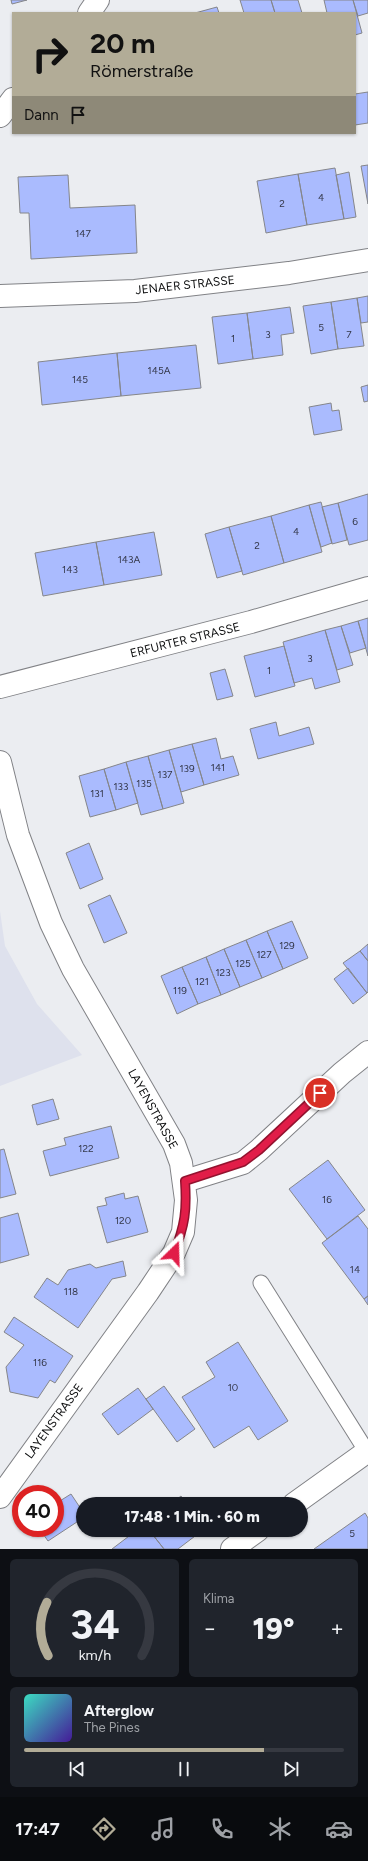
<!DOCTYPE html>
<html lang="de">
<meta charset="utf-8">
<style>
:root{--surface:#171b24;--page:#20242c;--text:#f1f3f6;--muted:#9ea1a6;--line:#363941;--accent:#b2ac97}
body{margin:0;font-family:Figtree,sans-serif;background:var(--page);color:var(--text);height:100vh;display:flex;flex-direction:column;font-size:15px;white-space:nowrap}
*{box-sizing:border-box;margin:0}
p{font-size:13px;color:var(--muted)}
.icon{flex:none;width:22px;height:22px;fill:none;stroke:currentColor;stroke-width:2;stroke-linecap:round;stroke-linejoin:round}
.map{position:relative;height:1549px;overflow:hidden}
.details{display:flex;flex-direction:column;gap:10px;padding:10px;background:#0d0f14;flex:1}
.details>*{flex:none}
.banner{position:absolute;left:12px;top:12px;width:344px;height:122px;border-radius:0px;box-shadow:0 1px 3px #0004;background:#b2ac97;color:#111;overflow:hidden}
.speed{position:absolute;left:12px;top:1485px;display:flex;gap:8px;font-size:20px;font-weight:700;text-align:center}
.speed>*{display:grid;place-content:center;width:52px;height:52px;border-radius:50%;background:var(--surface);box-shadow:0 1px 3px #0004;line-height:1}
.speed .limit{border:6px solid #d22;background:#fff;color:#111}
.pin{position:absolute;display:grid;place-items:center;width:34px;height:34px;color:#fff;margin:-17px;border:2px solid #fff;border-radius:50%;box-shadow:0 1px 4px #0007}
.me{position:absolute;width:44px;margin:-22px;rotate:22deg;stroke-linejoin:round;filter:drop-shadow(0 0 3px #0008)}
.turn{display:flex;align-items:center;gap:14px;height:84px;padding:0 12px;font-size:18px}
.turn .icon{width:52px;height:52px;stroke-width:2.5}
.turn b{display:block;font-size:28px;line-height:34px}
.then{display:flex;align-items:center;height:38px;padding:0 12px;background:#0003;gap:8px;font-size:15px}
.big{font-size:30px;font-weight:800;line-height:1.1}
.details .card{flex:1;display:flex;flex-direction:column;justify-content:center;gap:6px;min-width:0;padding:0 14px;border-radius:6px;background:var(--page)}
.details .dial{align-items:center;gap:0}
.dial svg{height:104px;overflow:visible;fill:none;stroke:var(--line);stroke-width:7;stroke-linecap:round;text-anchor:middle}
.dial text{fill:var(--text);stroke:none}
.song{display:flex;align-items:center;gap:12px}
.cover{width:48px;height:48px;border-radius:6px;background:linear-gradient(135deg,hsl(170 70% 55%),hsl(260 70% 35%))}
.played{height:4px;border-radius:2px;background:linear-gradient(90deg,var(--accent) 75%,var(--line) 75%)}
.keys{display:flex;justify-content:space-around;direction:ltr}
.heat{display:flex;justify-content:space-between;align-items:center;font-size:22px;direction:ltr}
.details .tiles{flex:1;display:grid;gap:10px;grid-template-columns:1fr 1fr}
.card:last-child{grid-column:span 2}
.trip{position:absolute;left:76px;top:1497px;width:232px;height:40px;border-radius:20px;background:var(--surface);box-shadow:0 1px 3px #0004;font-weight:800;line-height:40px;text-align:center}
.menu{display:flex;height:64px;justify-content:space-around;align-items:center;background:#090b0e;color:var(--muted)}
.menu .icon{width:28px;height:28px}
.menu .on{color:var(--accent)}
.menu b{font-size:18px;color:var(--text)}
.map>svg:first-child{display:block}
.built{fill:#dee1ed}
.building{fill:#aabbfe;stroke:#85868a}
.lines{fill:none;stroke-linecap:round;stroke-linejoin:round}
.lane-casing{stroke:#818286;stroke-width:17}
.street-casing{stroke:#818286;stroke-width:24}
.secondary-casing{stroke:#818286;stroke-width:24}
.lane{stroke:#fff;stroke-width:15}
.street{stroke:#fff;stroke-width:22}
.secondary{stroke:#fff;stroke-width:22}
.route-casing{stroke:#92132f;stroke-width:10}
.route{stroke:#e11d48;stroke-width:7}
.labels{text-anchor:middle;stroke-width:4;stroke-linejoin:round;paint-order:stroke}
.number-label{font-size:10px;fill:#34384a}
.street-label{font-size:12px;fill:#0c0d0e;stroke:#fff}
</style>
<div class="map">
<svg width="368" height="1549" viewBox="0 0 368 1549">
<rect width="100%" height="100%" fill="#ebedf1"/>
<path class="built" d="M0 911 5 946 37 1004 82 1055 0 1086Z"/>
<path class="building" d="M11 0H27L12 4Z
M240 0H271L275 13H244Z
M271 0H298L302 13H275Z
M324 0H353L362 33 355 35V13H327Z
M353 0H368V13L358 16Z
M217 7 219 13H195Z
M368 92V123L355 125V94Z
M368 165V204L361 166Z
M335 168 344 219 307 225 298 174Z
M349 172 356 217 344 219 336 175Z
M298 174 307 225 266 233 257 181Z
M68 175 70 208 135 205 137 253 31 259 29 213H20L18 177Z
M368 296V322L361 323 357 298Z
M357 298 364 346 338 349 331 302Z
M331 302 338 349 311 354 303 306Z
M290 307 294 333 281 335 283 355 253 359 247 313Z
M247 313 253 359 218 364 212 317Z
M196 345 201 388 121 396 117 353Z
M117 353 121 396 42 405 38 362Z
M368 385V401L364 402 361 387Z
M331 403 332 411 339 410 342 430 314 435 309 407Z
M368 494V540L349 545 338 503Z
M321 502 332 543 321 547 309 505Z
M338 503 347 540 332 544 322 507Z
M309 505 322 552 284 563 271 516Z
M271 516 284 563 243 575 229 527Z
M229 527 242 571 217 578 205 534Z
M154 532 162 575 104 585 96 542Z
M96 542 104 585 43 596 35 553Z
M368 618V656L358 621Z
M358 621 366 648 350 653 341 626Z
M341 626 353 665 337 670 325 630Z
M325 630 340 682 315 689 312 678 294 683 283 642Z
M284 646 295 686 255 697 244 656Z
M225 669 233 696 217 700 210 673Z
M276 722 279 736 309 727 314 744 258 759 250 729Z
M216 738 221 759 233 756 239 775 204 785 192 744Z
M192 744 204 785 181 792 169 750Z
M169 750 184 803 163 809 148 756Z
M148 756 163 809 141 815 126 762Z
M126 762 138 803 116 810 104 769Z
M104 769 116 810 90 817 79 776Z
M89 843 103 879 80 889 66 853Z
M110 895 127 933 104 943 88 905Z
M292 921 308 958 283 969 267 931Z
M267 931 283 969 262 978 246 940Z
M246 940 262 978 240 987 224 949Z
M368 944V961L360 951Z
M224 949 240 987 221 995 206 957Z
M360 951 368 961V992L367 993 343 963Z
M206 957 221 995 198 1004 182 967Z
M182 967 198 1004 177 1014 161 976Z
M348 968 367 993 353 1004 334 979Z
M53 1099 59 1119 37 1125 32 1105Z
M111 1126 119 1158 50 1176 43 1151 66 1145 64 1138Z
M4 1149 16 1194 0 1198V1150Z
M328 1160 365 1210 327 1239 289 1189Z
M124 1193 125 1199 138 1196 148 1232 107 1243 97 1207 107 1205 105 1198Z
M18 1213 29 1255 0 1263V1218Z
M358 1216 368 1229V1296L364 1299 322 1243Z
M123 1261 126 1276 112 1279 78 1328 34 1297 47 1278 58 1285 68 1270 90 1264 96 1268Z
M368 1296V1305L364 1299Z
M14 1317 73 1356 55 1383 50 1380 38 1398 10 1392 6 1367 24 1345 4 1332Z
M238 1342 288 1421 258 1440 249 1426 214 1448 182 1397 215 1377 206 1362Z
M164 1386 195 1429 177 1442 146 1399Z
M138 1388 153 1409 118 1435 102 1414Z
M71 1494 83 1512V1518L48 1541 39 1528H55V1504Z
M181 1496 187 1504H171Z
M365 1513 368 1518V1549H314Z
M137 1530H149L164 1549H112Z
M149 1530H203L178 1549H164Z"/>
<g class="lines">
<defs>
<path id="lane" d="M261 1283 367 1452"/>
<path id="street" d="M0 296 135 291 289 273 368 260
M0 687 251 622 368 588
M185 1181 243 1163 259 1150 342 1073 368 1052
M294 1504 368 1451
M232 1549 258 1530"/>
<path id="secondary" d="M89 13 98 0
M0 116 13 99
M0 762 18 835 51 923 73 969 174 1144 181 1163 186 1200 183 1232 174 1253 148 1292 0 1497"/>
</defs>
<use href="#lane" class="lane-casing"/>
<use href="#street" class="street-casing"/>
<use href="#secondary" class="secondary-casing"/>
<use href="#lane" class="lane"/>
<use href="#street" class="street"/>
<use href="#secondary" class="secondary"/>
</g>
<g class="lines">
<defs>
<path id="route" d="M174 1253C185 1225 187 1210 185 1181L243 1162 259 1150 320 1093"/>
</defs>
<use href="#route" class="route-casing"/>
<use href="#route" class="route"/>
</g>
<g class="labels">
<g class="number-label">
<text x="321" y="201">4</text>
<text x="282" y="207">2</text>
<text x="83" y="237">147</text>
<text x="321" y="331">5</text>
<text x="268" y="338">3</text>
<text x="349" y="338">7</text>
<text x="233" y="342">1</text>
<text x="159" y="374">145A</text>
<text x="80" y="383">145</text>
<text x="355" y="525">6</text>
<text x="296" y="535">4</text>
<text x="257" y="549">2</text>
<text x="129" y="563">143A</text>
<text x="70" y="573">143</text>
<text x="310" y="662">3</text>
<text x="269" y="674">1</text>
<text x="218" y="771">141</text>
<text x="187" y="772">139</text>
<text x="165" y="778">137</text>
<text x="144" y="787">135</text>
<text x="121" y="790">133</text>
<text x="97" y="797">131</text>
<text x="287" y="949">129</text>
<text x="264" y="958">127</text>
<text x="243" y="967">125</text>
<text x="223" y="976">123</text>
<text x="202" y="985">121</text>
<text x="180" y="994">119</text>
<text x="86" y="1152">122</text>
<text x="327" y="1203">16</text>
<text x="123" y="1224">120</text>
<text x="355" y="1273">14</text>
<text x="71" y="1295">118</text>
<text x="40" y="1366">116</text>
<text x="233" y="1391">10</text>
<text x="352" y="1537">5</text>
</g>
<g class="street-label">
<text transform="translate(185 285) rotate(-6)" y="4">JENAER STRASSE</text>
<text transform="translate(185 640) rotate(-14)" y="4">ERFURTER STRASSE</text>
<text transform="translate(153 1109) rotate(61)" y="4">LAYENSTRASSE</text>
<text transform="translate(54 1421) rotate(-54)" y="4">LAYENSTRASSE</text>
</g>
</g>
</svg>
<div class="speed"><div class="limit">40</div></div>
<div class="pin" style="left:320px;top:1093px;background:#d93025"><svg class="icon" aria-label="arrive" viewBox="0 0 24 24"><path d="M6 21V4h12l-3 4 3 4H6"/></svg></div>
<svg class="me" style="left:174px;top:1253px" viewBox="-20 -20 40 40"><path d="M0-17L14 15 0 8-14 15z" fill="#e11d48" stroke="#fff" stroke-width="4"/></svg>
<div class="trip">17:48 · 1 Min. · 60 m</div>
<div class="banner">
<div class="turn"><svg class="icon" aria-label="right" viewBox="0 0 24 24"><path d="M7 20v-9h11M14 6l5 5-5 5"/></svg><div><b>20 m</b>Römerstraße</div></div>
<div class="then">Dann<svg class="icon" aria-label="arrive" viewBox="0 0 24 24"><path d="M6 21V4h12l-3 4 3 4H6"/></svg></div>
</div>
</div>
<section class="details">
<div class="tiles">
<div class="card dial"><svg viewBox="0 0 100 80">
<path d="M14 69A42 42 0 1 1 86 69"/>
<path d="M14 69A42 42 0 0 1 13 28" stroke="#b2ac97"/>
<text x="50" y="56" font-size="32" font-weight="700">34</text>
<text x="50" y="72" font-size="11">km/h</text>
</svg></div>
<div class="card"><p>Klima</p>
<div class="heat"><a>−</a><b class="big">19°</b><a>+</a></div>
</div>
<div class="card">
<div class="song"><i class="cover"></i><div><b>Afterglow</b><p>The Pines</p></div></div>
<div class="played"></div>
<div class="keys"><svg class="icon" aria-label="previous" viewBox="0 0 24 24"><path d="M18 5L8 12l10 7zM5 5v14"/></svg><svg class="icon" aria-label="pause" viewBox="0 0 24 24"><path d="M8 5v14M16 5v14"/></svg><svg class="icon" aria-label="next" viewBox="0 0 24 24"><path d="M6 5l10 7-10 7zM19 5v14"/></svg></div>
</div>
</div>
</section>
<nav class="menu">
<b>17:47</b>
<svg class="icon on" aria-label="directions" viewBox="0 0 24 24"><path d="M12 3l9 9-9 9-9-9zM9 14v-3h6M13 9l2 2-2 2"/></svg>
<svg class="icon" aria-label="music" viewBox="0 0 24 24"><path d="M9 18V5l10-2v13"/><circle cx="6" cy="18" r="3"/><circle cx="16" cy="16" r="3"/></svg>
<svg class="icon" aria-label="phone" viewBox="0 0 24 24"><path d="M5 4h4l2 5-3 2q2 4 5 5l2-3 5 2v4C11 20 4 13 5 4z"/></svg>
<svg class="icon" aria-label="climate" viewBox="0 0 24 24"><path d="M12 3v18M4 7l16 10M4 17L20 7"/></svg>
<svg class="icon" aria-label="car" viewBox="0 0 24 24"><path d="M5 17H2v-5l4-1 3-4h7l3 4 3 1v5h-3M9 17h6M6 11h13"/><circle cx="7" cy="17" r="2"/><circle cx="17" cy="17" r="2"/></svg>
</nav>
